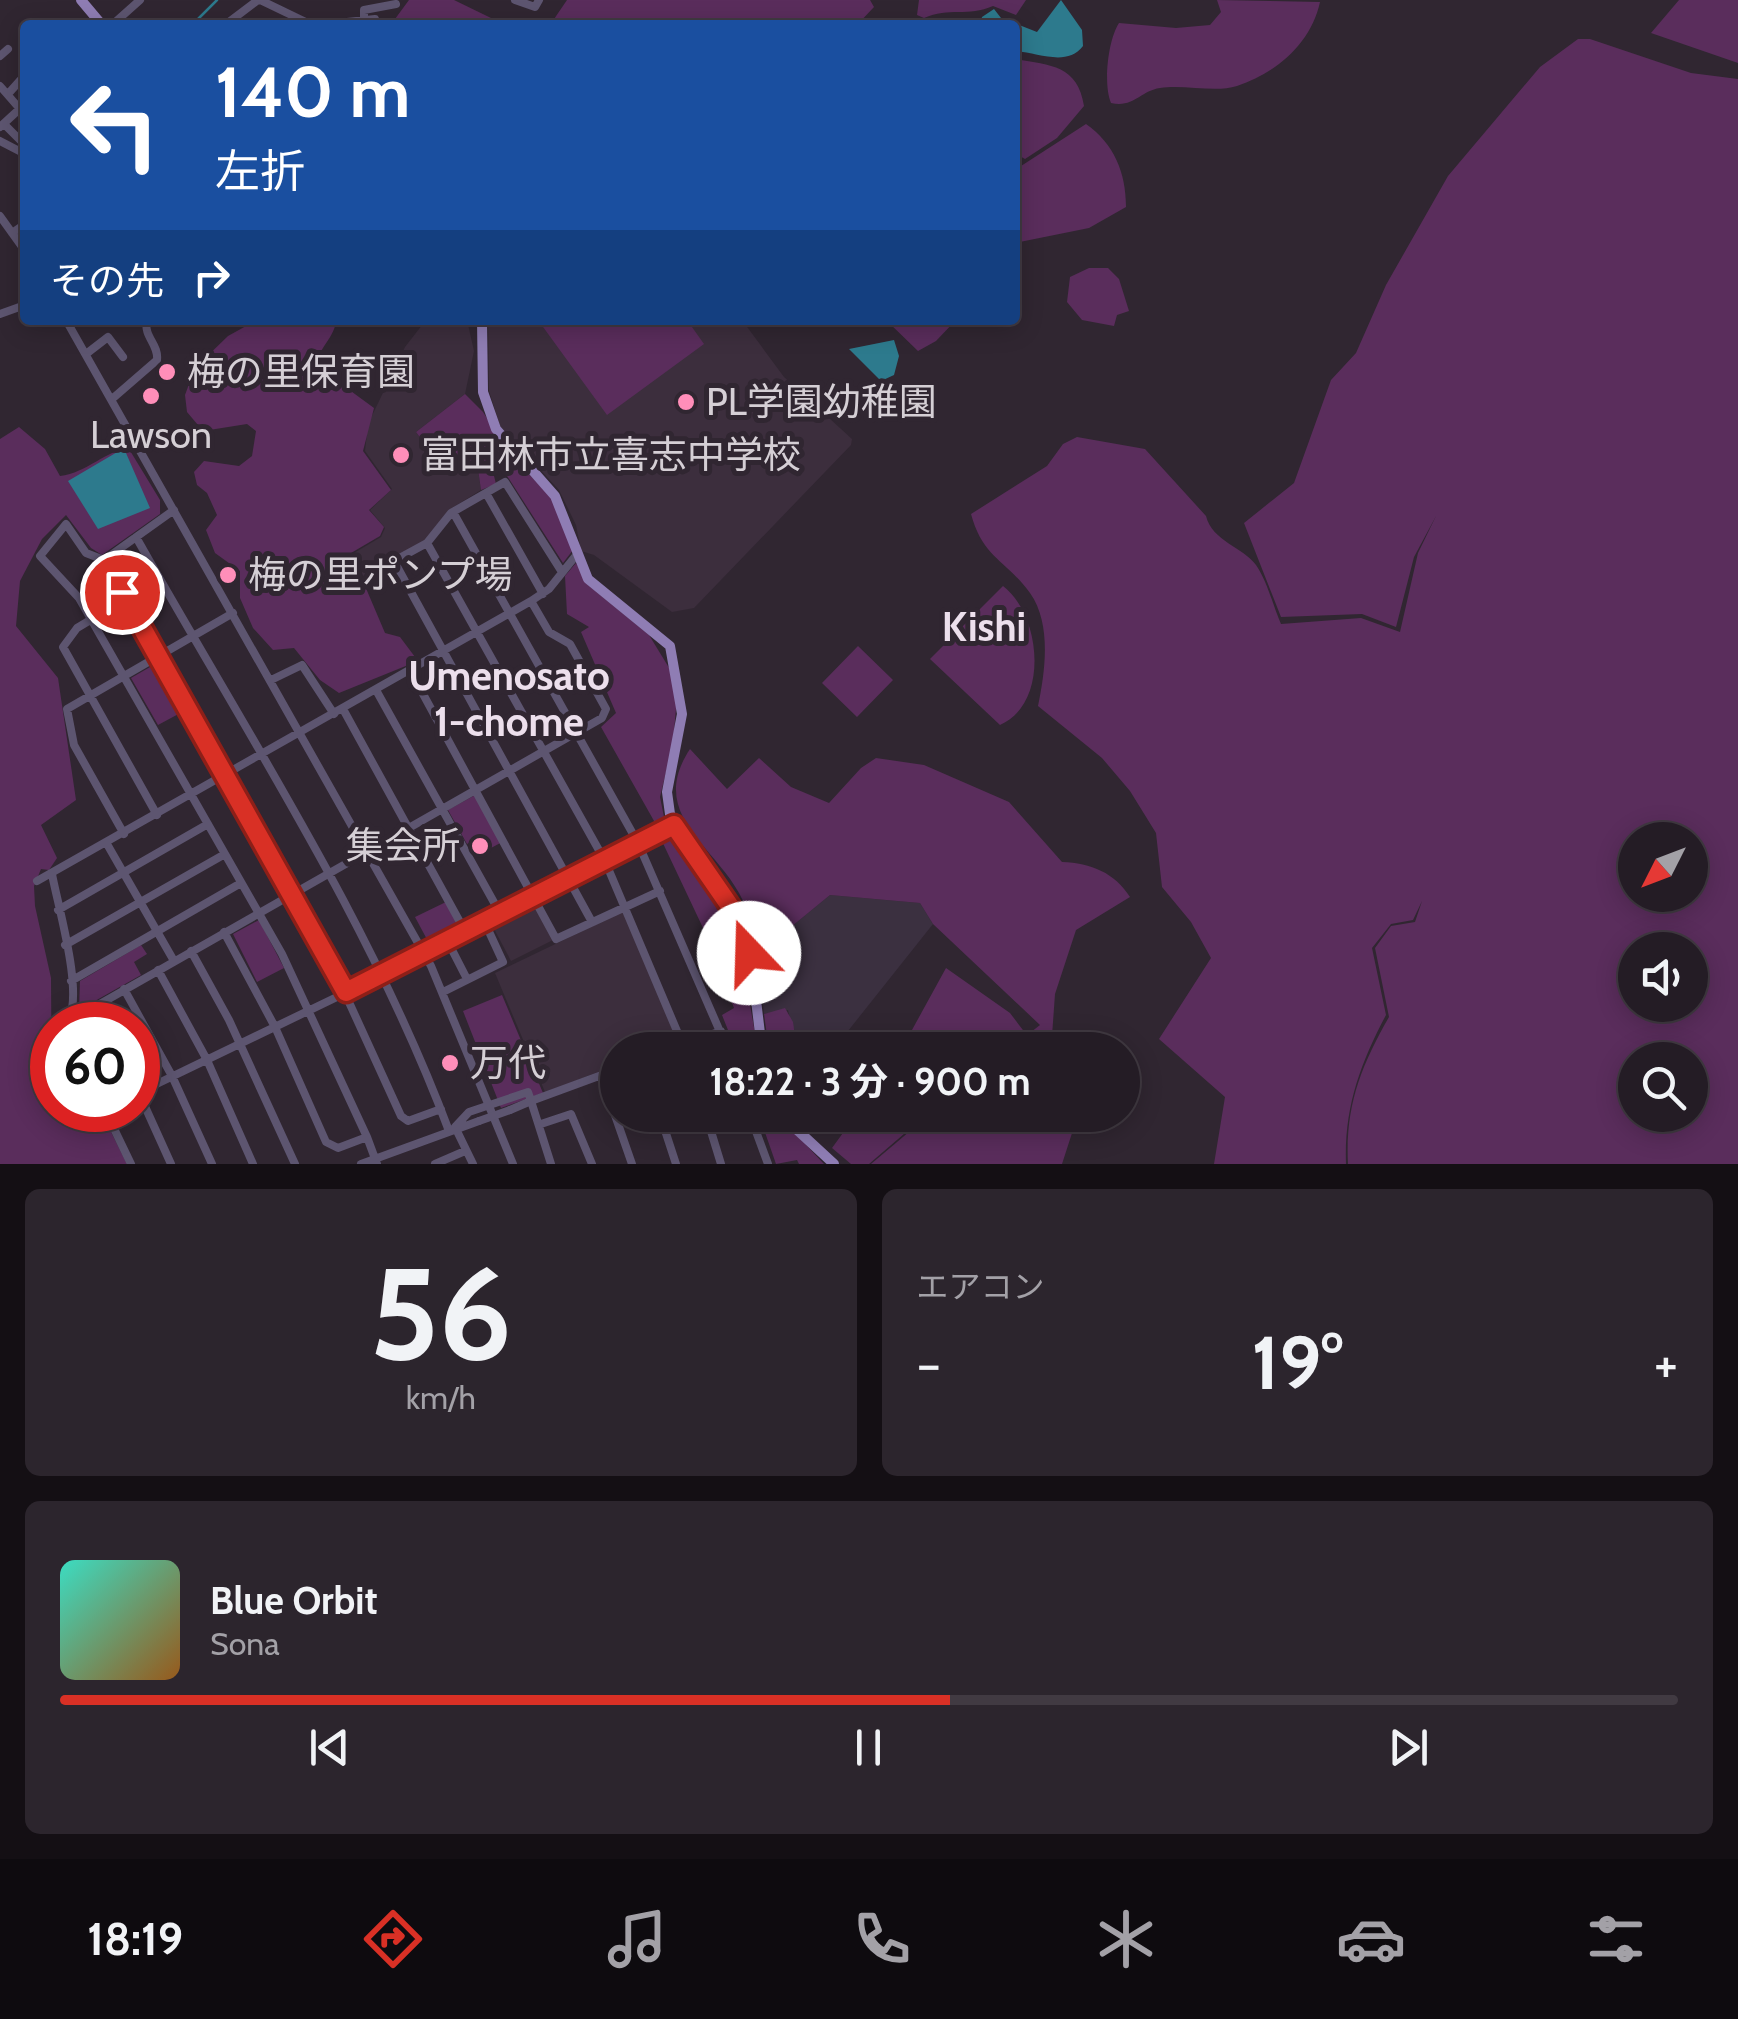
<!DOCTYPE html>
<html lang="ja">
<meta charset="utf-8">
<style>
:root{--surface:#241c25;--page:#2c252d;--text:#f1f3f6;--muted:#a3a1a7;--line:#413a42;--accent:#d93025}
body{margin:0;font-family:Cabin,"Noto Sans JP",sans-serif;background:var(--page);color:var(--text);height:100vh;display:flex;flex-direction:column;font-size:38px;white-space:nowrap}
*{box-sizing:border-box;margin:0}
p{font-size:32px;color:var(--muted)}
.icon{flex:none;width:55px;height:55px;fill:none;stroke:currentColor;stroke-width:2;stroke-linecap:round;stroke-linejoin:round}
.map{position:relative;height:1164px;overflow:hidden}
.panel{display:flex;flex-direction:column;gap:25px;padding:25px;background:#140f14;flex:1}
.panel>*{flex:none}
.top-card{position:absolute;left:20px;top:20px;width:1000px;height:305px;border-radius:10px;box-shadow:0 5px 25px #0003,0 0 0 2px var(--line);background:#1a4fa0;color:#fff;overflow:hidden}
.needle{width:65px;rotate:228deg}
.tools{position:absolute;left:1618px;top:822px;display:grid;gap:20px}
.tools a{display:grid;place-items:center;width:90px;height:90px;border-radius:50%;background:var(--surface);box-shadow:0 5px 25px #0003,0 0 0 2px var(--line);font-size:50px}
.speed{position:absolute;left:30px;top:1002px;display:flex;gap:20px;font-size:50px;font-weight:700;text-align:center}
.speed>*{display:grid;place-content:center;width:130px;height:130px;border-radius:50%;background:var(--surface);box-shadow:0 5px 25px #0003,0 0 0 2px var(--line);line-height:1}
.speed .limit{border:15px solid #d22;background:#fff;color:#111}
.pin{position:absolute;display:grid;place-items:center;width:85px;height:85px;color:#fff;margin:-42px;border:5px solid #fff;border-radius:50%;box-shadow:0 2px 10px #0007}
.me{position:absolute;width:110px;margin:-55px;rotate:339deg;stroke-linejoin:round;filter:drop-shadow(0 0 8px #0008)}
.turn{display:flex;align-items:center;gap:35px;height:210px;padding:0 30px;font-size:45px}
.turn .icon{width:130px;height:130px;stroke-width:2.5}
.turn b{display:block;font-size:70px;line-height:85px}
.then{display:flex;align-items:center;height:95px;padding:0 30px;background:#0003;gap:20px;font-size:38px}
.big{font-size:75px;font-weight:700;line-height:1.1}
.panel .widget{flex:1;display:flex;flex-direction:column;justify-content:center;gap:15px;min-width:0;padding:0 35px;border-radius:15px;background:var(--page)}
.panel .dial{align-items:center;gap:0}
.dial b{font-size:130px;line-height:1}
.song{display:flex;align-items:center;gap:30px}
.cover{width:120px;height:120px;border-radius:15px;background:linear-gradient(135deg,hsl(170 70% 55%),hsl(30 70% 35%))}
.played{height:10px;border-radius:5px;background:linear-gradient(90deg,var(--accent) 55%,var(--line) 55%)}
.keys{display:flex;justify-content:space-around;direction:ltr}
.heat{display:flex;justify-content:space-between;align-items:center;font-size:55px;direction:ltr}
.panel .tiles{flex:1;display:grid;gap:25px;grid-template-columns:1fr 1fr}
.widget:last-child{grid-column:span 2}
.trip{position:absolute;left:600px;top:1032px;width:540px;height:100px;border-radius:50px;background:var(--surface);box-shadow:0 5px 25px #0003,0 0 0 2px var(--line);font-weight:700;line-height:100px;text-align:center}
.menu{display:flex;height:160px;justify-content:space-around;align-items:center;background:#0e0b0f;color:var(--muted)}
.menu .icon{width:70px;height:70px}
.menu .selected{color:var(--accent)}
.menu b{font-size:45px;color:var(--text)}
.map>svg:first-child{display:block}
.built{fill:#3c2e3d}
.industrial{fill:#3b3040}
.green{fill:#5a2d5c;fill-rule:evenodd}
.water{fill:#2d7a8d}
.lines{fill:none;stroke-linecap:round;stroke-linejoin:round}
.stream{stroke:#2d7a8d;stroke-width:2.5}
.minor{stroke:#5d5570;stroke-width:8}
.major{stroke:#8f7db4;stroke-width:10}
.minor-bridge{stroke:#5d5570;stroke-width:8}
.route-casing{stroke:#8d1f18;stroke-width:25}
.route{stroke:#d93025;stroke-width:18}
.poi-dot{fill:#ff8eb9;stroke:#302631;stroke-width:4}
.labels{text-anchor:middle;stroke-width:10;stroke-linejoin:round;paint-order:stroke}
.poi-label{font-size:38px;fill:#d5cfd5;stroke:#302631;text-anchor:start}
.neighbourhood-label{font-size:40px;font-weight:bold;fill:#ecdfec;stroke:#302631}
</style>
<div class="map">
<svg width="1738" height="1164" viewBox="0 0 1738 1164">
<rect width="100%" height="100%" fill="#302631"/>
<path class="built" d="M426 320H467L474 351 465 394 416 432 436 459 478 469 481 490 452 508 426 540 391 561 397 572 368 588 354 553 381 537 385 528 370 510 392 489 365 451 368 424 405 347Z
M488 320H742L784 377 852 439 851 445 694 608 672 612 594 555 581 551 576 525 559 490 500 426 489 391Z
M535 904 553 940 511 961 492 925Z
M624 911 679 1042 658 1050H618L617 1065 545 1092 495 973Z"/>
<path class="industrial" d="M830 895 920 903 933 924 848 1031 846 1037 855 1050H797L788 1010 764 1014 758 954Z"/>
<path class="green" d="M409 0H454L491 18 526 25H397L395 19Z
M567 0H870L874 7 857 25H550Z
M919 0H1026L1016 15 993 6C968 17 949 7 924 18L917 15Z
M1217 0 1320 2C1311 43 1278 72 1237 86 1215 93 1184 84 1160 88 1140 91 1134 108 1111 103 1103 84 1108 40 1119 23L1176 28 1210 25 1221 12Z
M1679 0H1738V63L1651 33Z
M1578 39H1590L1691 73 1738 79V1164H1348C1345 1106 1361 1066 1389 1017L1375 948 1391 926 1415 922 1422 901 1413 920 1391 924 1372 948 1386 1015C1360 1064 1344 1108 1346 1164H1214L1225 1097 1159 1039 1211 958 1191 922 1162 887 1156 833 1130 791 1102 758 1038 706C1045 672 1052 624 1030 593 1005 559 983 558 971 514L1047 466 1063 444 1077 437 1145 449 1206 516C1212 541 1243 547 1256 565 1267 581 1273 605 1281 624L1361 618 1400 632 1418 553 1436 516 1414 557 1396 627 1362 614 1281 617 1244 523 1294 483 1331 380 1356 353 1386 285 1448 176 1540 67ZM1635 840H1690V895H1635ZM1635 950H1690V1005H1635ZM1635 1060H1690V1115H1635Z
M1015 59C1050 65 1078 65 1084 106L1057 138 1025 159 1018 155Z
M1086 124C1114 144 1126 172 1126 207L1089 228 1015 243V170Z
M1089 268H1108L1119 279 1129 311 1117 315 1114 326 1082 320 1067 302 1070 277Z
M257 320H336C335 339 316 348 318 367L374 408 363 451 391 490 369 510 384 527 380 536 351 553 385 633 400 637 418 661 339 693 320 680 294 648 273 650 253 628 240 598V571L215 553 206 530 217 515 207 493 197 485 194 472 204 461 239 466 252 456 256 431 247 424 203 431 187 412 185 395 195 368 228 336Z
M538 320H687L704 344 607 415Z
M886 320H956L936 341 918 351Z
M465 394 483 412 512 457 554 500 573 550 563 563 502 468H492L496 484 481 490 478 469 436 459 416 432Z
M19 427 45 449 60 476C87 473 107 449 129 449L160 500V514L102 555 91 548 66 515 42 539 20 581 16 626 58 678 76 800 41 825 57 858 49 870 41 869 34 886 35 906 51 978 52 1110H92L111 1132 127 1164H0V439Z
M576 563 588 585 649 635 671 671 677 697 673 743 660 797 666 827 658 828 601 727 616 713 581 632 589 627 567 614 565 576Z
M1003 586C1042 616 1049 704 1000 725L930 659Z
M858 646 893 680 857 717 822 683Z
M157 663 184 711 158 725 131 678Z
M690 749 727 789 759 758 791 787 829 803 861 768 876 758 924 765 1009 802 1062 862C1091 863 1115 873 1130 897L1076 930 1055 994 1051 1050H1008L1040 1025 933 924 920 903 830 895 758 954C753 934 749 910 739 893 711 843 648 813 690 749Z
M477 794 504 841 491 848 484 836 467 844 448 810Z
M671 831 701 873 720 916 732 921 737 931 758 1050H736L722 1015 734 1008 704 930 660 837Z
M446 902 460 930 430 945 415 917Z
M259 920 284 968 257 982 233 934Z
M141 945 147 954 134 962 141 975 79 1010 80 981Z
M946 968 1010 1013 1026 1034 1005 1050H901Z
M502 995 543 1093 501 1108 463 1011Z
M785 1008 793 1022 797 1050H769L764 1014Z
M759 1115H778L824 1164H799L797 1160 776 1164Z
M856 1115H926L869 1164H851L832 1148Z
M929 1115H1071L1073 1130 1062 1164H871Z"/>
<path class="water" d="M1061 0 1082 30 1083 46C1067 67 1039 53 1015 51V25H980L982 17 994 9 1001 18 1037 32Z
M894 340 899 356 894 375 881 381 849 349Z
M119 451 126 453 150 508 98 529 68 481Z"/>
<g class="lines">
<path class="stream" d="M192 25 217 0"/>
<path class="minor" d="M260 0 312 25
M515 0 535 7 539 0
M364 20V10L396 4
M112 25 140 0
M225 25 258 0
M319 25 375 19 376 25
M0 56 8 49
M0 86 20 109
M8 94 25 75
M4 124 25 145
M0 127 25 104
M0 141 25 154
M0 216 25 251
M12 233 25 224
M0 314 25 305
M66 320 431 966 513 1164
M175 321V320
M86 354 108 337 123 357
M112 399 157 360C159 344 143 337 147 320
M486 493 543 594
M453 512 638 843 728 1050
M136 537C245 731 371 922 449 1131
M427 543 605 861 685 1050
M104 560 174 510
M562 572 505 482 451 513 427 543 394 561 592 922
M92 619 77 628 63 647 157 815
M410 670 556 939 660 891
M271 680 302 665 334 714
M376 690 501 915
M343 709 466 933
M124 834 74 745 67 709 233 613
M107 844 174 961
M52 874C58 907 84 993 68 1021
M37 881 531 601 549 589 578 553
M58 910 208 824
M224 932 275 1027 326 1142 338 1148 367 1137 282 954 79 598 40 556 66 524 86 553 104 560 332 965 401 1116 408 1121 441 1109
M448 942 467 979
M65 945 225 854
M191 951 229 1020 295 1164
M158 970 207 1060 253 1164
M71 981 241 883
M124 989 172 1076 212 1164
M443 992 503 962 485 923
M92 1007 102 1025
M63 1025 602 718 606 709 570 644 549 632 531 601
M668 1050 721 1031
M601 1075 632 1164
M138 1091 171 1164
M138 1093 424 955 674 825
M105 1110 131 1164
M660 1115 676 1164
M706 1115 721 1164
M750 1115 768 1164
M541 1124 571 1114 592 1164
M455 1127 469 1112 528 1092 531 1101 510 1110
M456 1129 473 1164
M367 1137 377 1164
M361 1164 479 1121
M435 1164 465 1151
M551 1164 531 1101 618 1069"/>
<path class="major" d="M81 0 102 25
M482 320 483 392 496 429 555 496 588 579 670 646 682 714 667 792 670 814 739 924 752 967 762 1050
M781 1115 834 1164"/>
<path class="minor-bridge" d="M479 1121 510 1110"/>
</g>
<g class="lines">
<defs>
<path id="route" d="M122 592 346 992 674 825 734 912 749 953"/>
</defs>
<use href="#route" class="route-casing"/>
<use href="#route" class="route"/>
</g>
<g class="poi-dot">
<circle cx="167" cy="372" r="10"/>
<circle cx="151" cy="396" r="10"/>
<circle cx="686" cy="402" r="10"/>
<circle cx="401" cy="455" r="10"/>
<circle cx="228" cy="575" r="10"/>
<circle cx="480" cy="846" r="10"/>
<circle cx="450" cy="1063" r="10"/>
</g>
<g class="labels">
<g class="poi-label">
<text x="187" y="385">梅の里保育園</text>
<text x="706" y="415">PL学園幼稚園</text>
<text x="151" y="448" text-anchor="middle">Lawson</text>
<text x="421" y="468">富田林市立喜志中学校</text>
<text x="248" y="588">梅の里ポンプ場</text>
<text x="460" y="859" text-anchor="end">集会所</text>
<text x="470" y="1076">万代</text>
</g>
<g class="neighbourhood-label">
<text x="984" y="641">Kishi</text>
<text x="509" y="690">Umenosato<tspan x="509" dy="46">1-chome</tspan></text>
</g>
</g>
</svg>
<div class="tools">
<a><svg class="needle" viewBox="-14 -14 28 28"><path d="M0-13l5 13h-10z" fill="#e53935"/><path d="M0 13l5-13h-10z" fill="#a3a1a7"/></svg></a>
<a><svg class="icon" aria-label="sound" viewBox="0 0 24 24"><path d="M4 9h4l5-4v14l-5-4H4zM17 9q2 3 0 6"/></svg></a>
<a><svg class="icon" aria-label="search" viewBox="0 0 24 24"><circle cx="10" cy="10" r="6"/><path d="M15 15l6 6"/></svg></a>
</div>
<div class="speed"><div class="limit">60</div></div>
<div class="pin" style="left:122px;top:592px;background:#d93025"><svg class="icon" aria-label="arrive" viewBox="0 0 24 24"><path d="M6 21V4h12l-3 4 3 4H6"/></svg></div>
<svg class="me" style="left:749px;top:953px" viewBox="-20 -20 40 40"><circle r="19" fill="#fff"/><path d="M0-13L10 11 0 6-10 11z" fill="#d93025"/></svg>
<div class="trip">18:22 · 3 分 · 900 m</div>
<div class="top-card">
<div class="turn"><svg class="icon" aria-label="left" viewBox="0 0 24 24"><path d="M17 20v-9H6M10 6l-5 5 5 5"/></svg><div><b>140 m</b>左折</div></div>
<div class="then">その先<svg class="icon" aria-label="right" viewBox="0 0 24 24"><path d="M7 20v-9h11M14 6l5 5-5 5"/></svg></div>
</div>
</div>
<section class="panel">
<div class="tiles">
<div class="widget dial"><b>56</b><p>km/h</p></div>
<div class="widget"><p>エアコン</p>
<div class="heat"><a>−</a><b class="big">19°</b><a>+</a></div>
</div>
<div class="widget">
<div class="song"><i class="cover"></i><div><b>Blue Orbit</b><p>Sona</p></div></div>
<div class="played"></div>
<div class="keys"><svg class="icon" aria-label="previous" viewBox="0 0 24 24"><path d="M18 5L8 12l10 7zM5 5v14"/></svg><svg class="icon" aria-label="pause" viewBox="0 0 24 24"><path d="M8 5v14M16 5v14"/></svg><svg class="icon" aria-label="next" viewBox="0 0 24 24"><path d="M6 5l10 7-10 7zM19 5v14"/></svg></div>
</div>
</div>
</section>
<nav class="menu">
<b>18:19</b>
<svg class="icon selected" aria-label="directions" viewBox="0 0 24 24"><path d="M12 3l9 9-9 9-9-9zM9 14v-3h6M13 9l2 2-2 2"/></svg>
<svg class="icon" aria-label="music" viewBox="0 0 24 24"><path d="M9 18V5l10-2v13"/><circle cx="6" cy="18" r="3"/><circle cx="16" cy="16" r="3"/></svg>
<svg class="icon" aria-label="phone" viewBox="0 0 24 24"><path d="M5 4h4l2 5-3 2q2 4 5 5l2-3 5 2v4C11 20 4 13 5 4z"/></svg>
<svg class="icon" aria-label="climate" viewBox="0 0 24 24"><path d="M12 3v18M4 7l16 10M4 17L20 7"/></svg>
<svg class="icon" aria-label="car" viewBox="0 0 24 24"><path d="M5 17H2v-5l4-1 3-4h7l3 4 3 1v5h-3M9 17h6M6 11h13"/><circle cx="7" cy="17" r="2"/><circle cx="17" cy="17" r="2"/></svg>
<svg class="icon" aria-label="filters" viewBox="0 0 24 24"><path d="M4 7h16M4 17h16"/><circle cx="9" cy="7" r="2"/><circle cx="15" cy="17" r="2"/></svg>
</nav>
